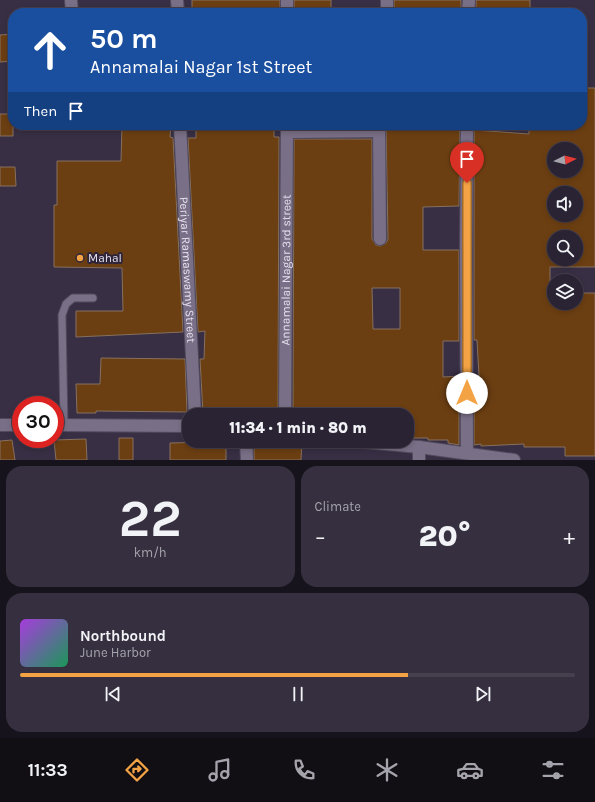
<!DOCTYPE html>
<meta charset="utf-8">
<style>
:root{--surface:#2a2333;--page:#362f3f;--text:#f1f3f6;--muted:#a5a4ac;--line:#46404e;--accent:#f4a344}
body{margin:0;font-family:Karla,sans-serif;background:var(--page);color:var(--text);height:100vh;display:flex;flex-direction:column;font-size:15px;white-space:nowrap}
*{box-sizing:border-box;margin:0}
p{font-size:13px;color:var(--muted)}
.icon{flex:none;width:22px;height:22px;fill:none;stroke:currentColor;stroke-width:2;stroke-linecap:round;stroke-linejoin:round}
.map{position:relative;height:460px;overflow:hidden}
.drawer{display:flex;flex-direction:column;gap:6px;padding:6px;background:#17131c;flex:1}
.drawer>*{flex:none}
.hud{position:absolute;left:8px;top:8px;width:579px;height:122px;border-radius:16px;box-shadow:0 2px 6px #0003,0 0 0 1px var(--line);background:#1a4fa0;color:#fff;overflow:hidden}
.needle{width:26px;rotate:84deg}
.tools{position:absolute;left:547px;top:142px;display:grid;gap:8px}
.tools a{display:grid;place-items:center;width:36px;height:36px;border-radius:50%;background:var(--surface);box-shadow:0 2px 6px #0003,0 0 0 1px var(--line);font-size:20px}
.speed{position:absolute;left:12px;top:396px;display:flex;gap:8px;font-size:20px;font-weight:700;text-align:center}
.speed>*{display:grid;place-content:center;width:52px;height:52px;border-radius:50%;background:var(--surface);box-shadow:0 2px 6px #0003,0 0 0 1px var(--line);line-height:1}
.speed .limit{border:6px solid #d22;background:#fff;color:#111}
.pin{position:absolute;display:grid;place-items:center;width:34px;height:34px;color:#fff;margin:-41px -17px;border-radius:50% 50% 50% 0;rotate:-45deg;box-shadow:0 0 4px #0007}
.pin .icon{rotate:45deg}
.me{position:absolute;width:44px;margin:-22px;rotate:0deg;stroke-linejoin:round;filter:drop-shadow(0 0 3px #0008)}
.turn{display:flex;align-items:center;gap:14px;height:84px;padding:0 16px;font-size:18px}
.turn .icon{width:52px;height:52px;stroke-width:2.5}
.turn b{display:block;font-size:28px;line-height:34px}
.then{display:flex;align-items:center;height:38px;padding:0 16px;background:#0003;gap:8px;font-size:15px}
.big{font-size:30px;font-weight:800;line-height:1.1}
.drawer .widget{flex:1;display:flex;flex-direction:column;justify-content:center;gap:6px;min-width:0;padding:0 14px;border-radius:16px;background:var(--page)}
.drawer .dial{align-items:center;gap:0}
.dial b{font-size:52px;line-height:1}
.song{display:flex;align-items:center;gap:12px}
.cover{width:48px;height:48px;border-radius:6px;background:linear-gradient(135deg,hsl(280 70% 55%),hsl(150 70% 35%))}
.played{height:4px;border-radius:2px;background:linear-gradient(90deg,var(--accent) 70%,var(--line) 70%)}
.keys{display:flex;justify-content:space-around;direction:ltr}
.heat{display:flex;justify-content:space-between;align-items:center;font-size:22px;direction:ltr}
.drawer .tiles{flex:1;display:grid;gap:6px;grid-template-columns:1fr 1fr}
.widget:last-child{grid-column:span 2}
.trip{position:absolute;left:182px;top:408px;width:232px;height:40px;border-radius:16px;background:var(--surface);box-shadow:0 2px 6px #0003,0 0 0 1px var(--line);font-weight:800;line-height:40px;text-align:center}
.dock{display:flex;height:64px;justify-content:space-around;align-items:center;background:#110e14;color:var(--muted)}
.dock .icon{width:28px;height:28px}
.dock .on{color:var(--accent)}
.dock b{font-size:18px;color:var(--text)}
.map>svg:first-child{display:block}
.building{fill:#6c3f12;stroke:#86705e;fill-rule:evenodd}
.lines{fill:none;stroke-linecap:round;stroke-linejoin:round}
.lane-casing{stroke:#524b5d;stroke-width:9}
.street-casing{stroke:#524b5d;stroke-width:14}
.secondary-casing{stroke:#524b5d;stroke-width:14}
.lane{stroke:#796f87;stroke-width:7}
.street{stroke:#796f87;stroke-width:12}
.secondary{stroke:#796f87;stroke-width:12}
.route-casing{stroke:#9f6a2c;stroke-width:10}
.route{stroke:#f4a344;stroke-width:7}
.poi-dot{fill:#f4a344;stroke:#2e253a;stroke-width:1.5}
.labels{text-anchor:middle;stroke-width:4;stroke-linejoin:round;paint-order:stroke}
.poi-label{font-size:12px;fill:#e5e0ed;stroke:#2e253a;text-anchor:start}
.street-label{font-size:12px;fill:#e5e0ed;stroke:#2e253a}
</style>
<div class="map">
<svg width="595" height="460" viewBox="0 0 595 460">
<rect width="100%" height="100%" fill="#382f44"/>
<path class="building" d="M192 0H280V13H192Z
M294 0H331V13H294Z
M394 0H461V13H394Z
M476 0H530V13H476Z
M13 34V61L0 62V35Z
M582 88H595V267H550V303H576V293H595V456H565V447H524V444L481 446V444L474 445V376H479L477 340H474V130L529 134V125H582ZM554 149H576V171H554ZM554 193H576V215H554ZM554 237H576V259H554Z
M0 114H13V136H0Z
M122 125H171L170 137 173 138 183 332 76 337V311H123L122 268 54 267V205H57V161H121Z
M196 125H274V137H279L278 409H258V412L232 411V415L203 414 200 359H204L205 331 198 332 188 138H196Z
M386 125H460L459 206 423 207V250H459V341H443V377L459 376V445L448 443V440H428V438H407V415H336L335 409H293L294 139H372V239L376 245 380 246 386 243 388 239ZM372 288H400V329H373Z
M0 167H15L16 186H0Z
M101 358 185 359 187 412 96 411V413H77L76 384H100Z
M119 438H133V460H119Z
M86 439 87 460H56L54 440Z
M12 440 15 460H0V441Z
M254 441H302L301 460H254Z
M206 442V445H226V460H170V443Z"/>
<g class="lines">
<defs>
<path id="lane" d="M64 425 62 315 66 304 73 298H93"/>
<g id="street">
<path d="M71 0 72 13"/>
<path d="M177 0 178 13"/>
<path d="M287 0V13"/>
<path d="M387 13V0"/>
<path d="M468 13 469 0"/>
<path id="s1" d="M180 125 195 415"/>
<path d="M379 125 380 239"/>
<path d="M287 132 379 131"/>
<path id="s2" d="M285 415 287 125"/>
<path d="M419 447V460"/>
<path d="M467 453 466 256 467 125"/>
</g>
<path id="secondary" d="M0 425H21
M55 425 189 426
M246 441 247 460
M354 441 419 447 514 460"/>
</defs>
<use href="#lane" class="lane-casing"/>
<use href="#street" class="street-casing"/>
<use href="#secondary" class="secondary-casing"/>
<use href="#lane" class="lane"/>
<use href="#street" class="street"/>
<use href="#secondary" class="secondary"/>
</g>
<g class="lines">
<defs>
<path id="route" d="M467 183V393"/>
</defs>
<use href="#route" class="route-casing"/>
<use href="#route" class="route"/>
</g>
<circle class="poi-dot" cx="80" cy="258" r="4"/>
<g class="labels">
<g class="poi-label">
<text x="88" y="262">Mahal</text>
</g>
<g class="street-label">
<text dy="4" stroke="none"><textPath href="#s1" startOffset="145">Periyar Ramaswamy Street</textPath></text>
<text dy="4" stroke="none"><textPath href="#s2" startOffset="145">Annamalai Nagar 3rd street</textPath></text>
</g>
</g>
</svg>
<div class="tools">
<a><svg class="needle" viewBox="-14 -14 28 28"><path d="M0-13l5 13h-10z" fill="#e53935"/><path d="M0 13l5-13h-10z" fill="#a5a4ac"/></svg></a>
<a><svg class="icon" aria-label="sound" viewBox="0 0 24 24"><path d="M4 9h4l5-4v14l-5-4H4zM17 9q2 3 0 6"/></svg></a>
<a><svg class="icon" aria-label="search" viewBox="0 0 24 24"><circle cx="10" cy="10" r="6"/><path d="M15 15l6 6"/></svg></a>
<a><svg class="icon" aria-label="layers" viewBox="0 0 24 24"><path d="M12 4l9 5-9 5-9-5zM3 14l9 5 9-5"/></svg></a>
</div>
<div class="speed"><div class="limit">30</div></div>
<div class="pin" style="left:467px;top:183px;background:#d93025"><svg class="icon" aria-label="arrive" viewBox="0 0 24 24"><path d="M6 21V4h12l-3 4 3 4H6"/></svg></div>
<svg class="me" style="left:467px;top:393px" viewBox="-20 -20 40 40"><circle r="19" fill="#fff"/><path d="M0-13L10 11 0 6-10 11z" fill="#f4a344"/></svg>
<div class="trip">11:34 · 1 min · 80 m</div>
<div class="hud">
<div class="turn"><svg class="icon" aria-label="ahead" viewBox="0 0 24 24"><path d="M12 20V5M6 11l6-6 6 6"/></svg><div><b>50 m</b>Annamalai Nagar 1st Street</div></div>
<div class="then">Then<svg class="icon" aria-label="arrive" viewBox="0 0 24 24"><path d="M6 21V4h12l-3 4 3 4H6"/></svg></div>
</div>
</div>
<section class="drawer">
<div class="tiles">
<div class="widget dial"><b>22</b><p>km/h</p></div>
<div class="widget"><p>Climate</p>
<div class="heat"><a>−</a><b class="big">20°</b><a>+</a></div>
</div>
<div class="widget">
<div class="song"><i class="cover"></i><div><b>Northbound</b><p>June Harbor</p></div></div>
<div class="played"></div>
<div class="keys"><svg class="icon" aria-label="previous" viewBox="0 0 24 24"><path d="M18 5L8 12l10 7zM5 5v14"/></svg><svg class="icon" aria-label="pause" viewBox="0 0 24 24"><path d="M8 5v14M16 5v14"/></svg><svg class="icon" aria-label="next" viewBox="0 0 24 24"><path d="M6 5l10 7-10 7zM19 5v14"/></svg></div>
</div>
</div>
</section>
<nav class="dock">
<b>11:33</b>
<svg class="icon on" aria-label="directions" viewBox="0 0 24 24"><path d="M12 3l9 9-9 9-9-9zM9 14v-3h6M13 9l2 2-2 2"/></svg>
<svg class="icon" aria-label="music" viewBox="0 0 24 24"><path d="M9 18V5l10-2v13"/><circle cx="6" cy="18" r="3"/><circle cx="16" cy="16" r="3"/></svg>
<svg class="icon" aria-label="phone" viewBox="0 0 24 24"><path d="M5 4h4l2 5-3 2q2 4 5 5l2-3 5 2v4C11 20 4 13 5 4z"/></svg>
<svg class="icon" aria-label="climate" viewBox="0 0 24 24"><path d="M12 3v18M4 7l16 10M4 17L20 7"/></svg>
<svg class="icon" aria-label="car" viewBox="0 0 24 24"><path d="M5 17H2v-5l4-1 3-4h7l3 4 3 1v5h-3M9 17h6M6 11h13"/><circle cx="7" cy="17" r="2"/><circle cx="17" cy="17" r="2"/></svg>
<svg class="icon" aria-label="filters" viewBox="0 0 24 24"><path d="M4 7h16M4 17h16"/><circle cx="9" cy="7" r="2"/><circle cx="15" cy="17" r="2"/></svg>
</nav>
